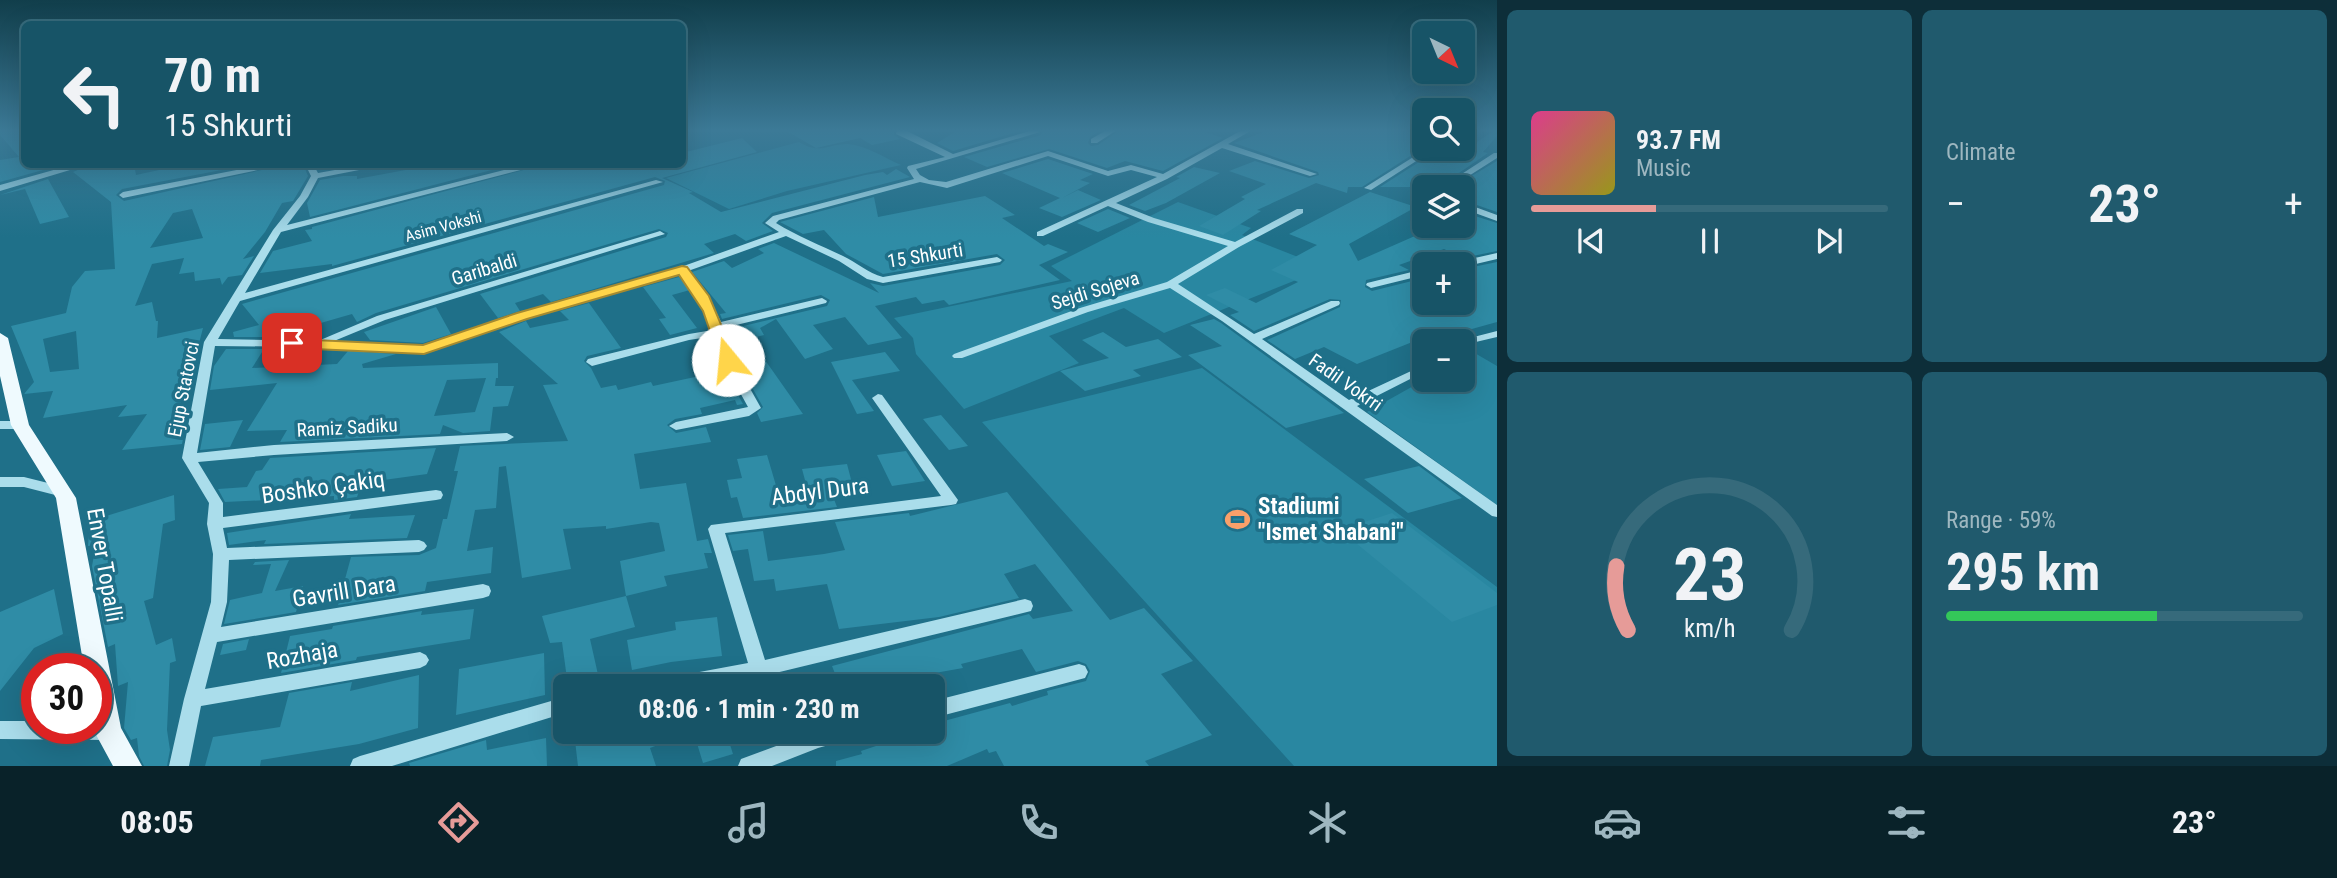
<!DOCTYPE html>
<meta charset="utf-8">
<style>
:root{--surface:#175467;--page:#205a6d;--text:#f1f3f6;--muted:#9eb7c0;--line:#366a7b;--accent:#e69b98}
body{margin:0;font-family:"Roboto Condensed",sans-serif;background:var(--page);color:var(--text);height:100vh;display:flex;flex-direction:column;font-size:26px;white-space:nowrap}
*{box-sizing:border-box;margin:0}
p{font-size:23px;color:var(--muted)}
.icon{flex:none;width:38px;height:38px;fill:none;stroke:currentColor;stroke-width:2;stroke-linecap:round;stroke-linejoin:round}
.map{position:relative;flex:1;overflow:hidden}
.drawer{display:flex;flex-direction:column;gap:10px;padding:10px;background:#0d2e39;width:840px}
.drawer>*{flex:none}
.banner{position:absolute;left:21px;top:21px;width:665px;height:147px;border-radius:10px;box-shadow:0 7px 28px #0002,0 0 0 2px var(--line);background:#175467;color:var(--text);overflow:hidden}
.needle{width:46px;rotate:137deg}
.buttons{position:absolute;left:1412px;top:21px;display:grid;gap:14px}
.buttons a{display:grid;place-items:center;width:63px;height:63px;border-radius:10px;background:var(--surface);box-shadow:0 7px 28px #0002,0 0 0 2px var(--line);font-size:35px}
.speed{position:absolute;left:21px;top:653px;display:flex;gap:14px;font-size:35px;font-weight:700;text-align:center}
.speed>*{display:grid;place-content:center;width:91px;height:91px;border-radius:50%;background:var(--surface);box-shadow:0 7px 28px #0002,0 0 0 2px var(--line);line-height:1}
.speed .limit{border:10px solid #d22;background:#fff;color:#111}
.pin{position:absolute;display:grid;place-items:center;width:60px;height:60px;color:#fff;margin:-30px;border-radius:14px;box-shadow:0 4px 10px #0006}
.me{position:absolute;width:77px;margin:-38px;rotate:343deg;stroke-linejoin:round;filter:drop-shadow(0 0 5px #0008)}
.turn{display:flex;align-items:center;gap:24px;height:147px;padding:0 28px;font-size:32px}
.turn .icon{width:91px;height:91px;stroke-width:2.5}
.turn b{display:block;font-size:49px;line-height:60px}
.big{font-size:52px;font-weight:700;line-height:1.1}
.drawer .widget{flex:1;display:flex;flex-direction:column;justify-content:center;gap:10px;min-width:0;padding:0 24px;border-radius:10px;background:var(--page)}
.drawer .dial{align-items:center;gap:0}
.dial svg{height:182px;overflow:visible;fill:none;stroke:var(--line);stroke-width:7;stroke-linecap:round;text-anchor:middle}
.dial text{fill:var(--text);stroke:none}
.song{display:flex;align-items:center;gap:21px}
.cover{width:84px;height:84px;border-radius:10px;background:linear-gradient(135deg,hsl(330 70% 55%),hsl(60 70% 35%))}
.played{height:7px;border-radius:4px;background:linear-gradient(90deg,var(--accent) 35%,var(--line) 35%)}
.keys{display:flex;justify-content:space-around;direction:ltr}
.heat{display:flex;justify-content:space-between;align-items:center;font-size:38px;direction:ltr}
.charge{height:10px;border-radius:5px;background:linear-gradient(90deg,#34c759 59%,var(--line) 0)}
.drawer .tiles{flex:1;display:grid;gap:10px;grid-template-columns:repeat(2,1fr)}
.trip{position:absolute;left:553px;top:674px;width:392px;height:70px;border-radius:10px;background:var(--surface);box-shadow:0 7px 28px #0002,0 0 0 2px var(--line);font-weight:700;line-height:70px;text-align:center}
.tabs{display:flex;height:112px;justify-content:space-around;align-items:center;background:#092229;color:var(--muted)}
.tabs .icon{width:49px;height:49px}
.tabs .selected{color:var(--accent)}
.tabs b{font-size:32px;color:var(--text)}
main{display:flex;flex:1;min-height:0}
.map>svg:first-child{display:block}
.green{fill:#2987a1}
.building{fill:#2f8ca6;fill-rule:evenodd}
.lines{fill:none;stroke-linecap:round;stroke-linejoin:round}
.minor{fill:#aaddeb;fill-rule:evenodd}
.major{fill:#effafe;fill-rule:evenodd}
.route{fill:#ffd54a;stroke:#a68a30;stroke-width:2}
.labels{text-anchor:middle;stroke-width:7;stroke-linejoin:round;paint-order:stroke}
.far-street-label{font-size:16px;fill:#fff;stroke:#1f7089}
.street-label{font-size:19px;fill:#fff;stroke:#1f7089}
.near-street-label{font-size:23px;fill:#fff;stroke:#1f7089}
.near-poi-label{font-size:23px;font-weight:bold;fill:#fff;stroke:#1f7089;text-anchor:start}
</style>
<main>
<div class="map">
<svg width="1497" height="766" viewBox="0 0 1497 766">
<rect width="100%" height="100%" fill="#1f7089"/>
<path class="green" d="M799 142C821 155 826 144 848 144 865 145 885 158 901 165L787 191 729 209 666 178Z
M1178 202 1251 228 1242 235 1326 268 1164 333 1124 308 1049 336 1079 363 964 409 916 354 913 338 894 318 1072 281 1051 266Z
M1473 352 1497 366V505L1367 412 1424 380H1463V358Z
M1202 368 1497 587V766H1294L982 422Z"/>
<path class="building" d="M0 130H19L24 137V164H39L43 170 0 182V160L19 157 0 135Z
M785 130H894V135L900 139 872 145 860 138 816 148Z
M958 130H1023L953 151 937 143Z
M1042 130H1101L1090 137 1088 143 1091 146 1098 145 1120 130H1199L1223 138 1163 171 1125 161 1107 168 1049 149 987 167 964 157 1041 135Z
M1269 130H1410L1424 134V147L1362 187H1348L1347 193 1316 183 1257 210 1261 211 1223 235 1199 226 1245 199 1241 197 1266 184 1229 171 1255 161 1309 178 1319 175 1318 172 1234 143Z
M1495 130 1497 136 1483 152 1488 153 1456 175 1455 178 1461 181 1450 187H1380L1433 153 1451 159Z
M742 138 757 152 662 178 693 192 689 193 721 212 865 175 883 172 887 175 896 169 910 177 772 213 762 223 773 231 746 241 735 234 704 244 714 253 551 302 543 294 515 303 520 311 498 318 480 294 666 237 668 233 659 229 376 313 357 322 352 314 272 337H234L233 332 259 325 242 304 664 185 665 181 655 177 332 266V264L260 273 273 251 312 241 305 230 312 229V227L546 164H682V153Z
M1048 159 1093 174 1080 180 1090 183 1062 198 1078 190 1101 200 1062 217 1039 208 1060 198 1002 173Z
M1497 161V212L1468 202H1463V181Z
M92 164H134L136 175 187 164 190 167 232 164V168L122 189 116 195 124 201 289 164H303L308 176 293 201 282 203 265 232 243 259 254 256 242 275 228 277 222 285 220 278 195 281 194 272 179 274 184 258 152 264 135 306 152 302 156 321H158L157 338 203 328 186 394 167 426 186 424 182 444 122 450 147 414 118 417 127 405 43 418 53 391 24 394 34 382 11 326 66 313 72 287 85 271 115 269 111 202 73 172ZM192 209 203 238 150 248 173 213ZM76 331 79 369 50 372 43 339Z
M438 164H515L310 217 307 203 320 180 343 176H357V179Z
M1194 167 1220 173 1166 203 1145 211 1129 205 1180 178 1176 177Z
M48 179 69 217 40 224 25 189 0 195Z
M1370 192 1416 207 1349 244 1358 261 1424 232 1447 226H1463V220L1475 216 1497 223V251L1463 258 1444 249 1399 265 1409 270 1366 280 1365 287 1372 291 1424 278V303H1463V269L1497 262V322L1443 337 1435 333 1357 364 1324 347 1295 359 1267 340 1340 307 1341 300 1330 299 1254 331 1230 315 1239 312 1206 295 1225 288 1256 303 1298 282 1271 270 1317 245 1289 234Z
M985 196 1015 215 1002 218 1044 246 1048 244 1068 252 1039 265 1060 280 949 305 944 300 922 304 916 297 875 306 902 338 868 345 845 317 813 325 833 349 805 359 776 319 760 328 764 335 736 342 727 330 827 306 830 300 821 295 722 319 720 314 726 313 692 272 724 261 732 268 764 253 758 249 774 243 879 293 870 283 883 286 1000 265 1005 260 997 254 883 274 846 254 824 230 803 234 780 222 874 197 878 217Z
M1108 209 1130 218 1098 232 1077 223Z
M679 277 690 290 672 295 697 328 670 335 659 319 666 318 643 287Z
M589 303 621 348 587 356 584 361 591 368 601 388 616 385 618 390 651 382 653 386 723 371V368L743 404 737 405 735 400 700 408 702 414 675 419 667 425 676 433 706 427 711 442 634 454 640 489 686 483 697 541 708 539 712 553H704L708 568 664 576 667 586 626 596 620 561 665 551 659 523 651 522 606 529V526L563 529 571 569 522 578 506 466 499 467 496 508 475 510 467 551 493 547 491 573 427 582 425 591 338 605 351 557 419 555 436 548 443 519H447L458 471H454L460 446 568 441 543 385 558 384 499 332 526 321 530 328 569 320 560 311Z
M436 307 451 334 423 343 370 340 364 332Z
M1214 319 1221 323 1344 413 1286 428 1188 355 1222 346 1190 325Z
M1103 332 1126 347 1158 339 1182 357 1133 370 1141 376 1085 391 1060 371 1109 358 1082 340Z
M226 349H264L252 368 337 364 348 351 396 354 362 364 363 368 498 363V378H496L495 386H514L508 406 493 407 490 431 463 433 443 425 440 434 280 442 287 430 247 431 277 383 210 390 214 366ZM486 378 475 412 434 416 447 380Z
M885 352 900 371 852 380 874 411 857 414 831 362Z
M760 353 803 414 761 422 757 413 763 407 740 366 744 365 739 358Z
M941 415 968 446 949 450 923 419Z
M243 420 230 447 200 450 205 424Z
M436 448 427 474 362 483 357 497 334 500V496L290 499 294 490 267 491 268 500 225 502 218 489 247 487 256 471 262 470 270 458Z
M906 451 925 481 892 486 877 455Z
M767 455 780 499 809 495 802 469 847 464 853 487 830 489 837 507 743 518 737 497 731 498 727 480 742 478 737 459Z
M1419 466 1462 498 1408 513 1364 479Z
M1007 492 1110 620 1144 608 1193 661 1161 674 1212 735 1145 761 1149 766H1004L996 751 989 753 987 749 947 766H836V761L862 754 861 751 918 732H933V724L1010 703 1012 706 1048 695 1047 691 1086 681 1090 671 1086 664 1078 661 1036 672 1022 649 961 664 963 668 901 679 902 682 888 686H840L832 666 1029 614 1033 619 1073 611 1035 564 1004 574 1019 598 939 617 839 629 827 584 776 591 774 579 754 581 748 549 733 551 728 535 763 531 768 561 824 554 845 550 835 522 909 513 910 516Z
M174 495 175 520 163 524 153 598 144 601 156 645 172 638 176 661 170 663 167 730 170 750 167 766H144L139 756 137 738 131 740 124 728 128 682 118 686 115 644 108 647 92 566 96 545 88 546 90 521Z
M1392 513 1497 593V605L1452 622 1340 530Z
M351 514 349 519 415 515 407 538 264 544 266 540 229 545 227 533Z
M289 560 275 591 303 586 296 612 224 624 230 600 262 593 271 564 253 565 255 562Z
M54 589 63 634 34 648 0 691V612Z
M626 596 635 627 590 639 599 679 577 686H568L562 642 550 643 542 616Z
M474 609 470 639 357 657 356 660 281 673 290 636 332 629 333 626 422 611 421 615Z
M717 617 722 656 671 662 632 670 627 640 676 630 675 622Z
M249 639 246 650 220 655 223 644Z
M544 653 545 695 456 715 459 669Z
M419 675 418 728 359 744 261 760 260 766H205L213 737 280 727 289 693 352 682 350 691Z
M574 732H689V733L650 748 656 766H578Z
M713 732H726L733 754 703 763 695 737Z
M546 738 547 766H410L409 763 486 740 487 750Z"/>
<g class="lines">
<path class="minor" d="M897 130H905L953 154 1033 130 1040 132 916 169 920 175 929 180 946 182 1048 151 1108 171 1131 165 1163 174 1242 130H1252L1228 144 1317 174 1310 176 1222 148 1167 179 1116 203 1154 218 1235 242 1297 209H1303V213L1239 247 1178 284 1254 334 1331 301H1339L1340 303 1339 305 1262 339 1349 400 1424 365V372L1357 406 1497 505V517L1492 516 1222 321 1170 288 1088 312 962 358H954L952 356 954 354 1080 308 1167 282 1228 246 1148 222 1108 206 1043 236H1037V232L1157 177 1131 170 1108 176 1048 156 947 188 920 182 779 220 776 223C797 236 820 245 843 256 856 262 868 273 883 277L997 257 1002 260 1000 262 883 283 867 279 839 261 786 236 688 271 708 296 721 322 822 298 827 301 826 303 724 328 734 360 761 408 749 416 676 430 669 426 676 422 748 407 722 360 715 336 689 340 592 366 586 362 588 359 689 334 713 330 698 297 680 274 526 318 424 353 320 347 215 346 197 453 274 445 507 433 514 437 507 441 274 455 198 462 223 503V517L436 490 441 491 443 495 441 499 436 500 223 528 227 548 419 540 424 542 427 546 424 550 419 552 229 560 227 602 221 627 483 584 489 586 491 591 489 596 483 598 217 642 205 689 420 652 426 655 429 660 426 665 420 668 201 706 189 766H169L184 699 211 602 213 554 207 524 209 503 182 458 204 342 273 230 300 196 311 176 305 164H313L318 173 369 164H390L318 178 308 197 287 225 528 164H544L281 232 245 293 656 180 663 182 240 301 218 339 318 341 377 316 657 232 660 231 665 234 385 320 334 341 423 346 518 314 678 268 779 232 765 223 773 216 914 179 907 168 908 166 945 157 896 134Z
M1107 130H1117L1097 143H1091V139Z
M1426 149H1435L1371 190 1364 188Z
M1494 153H1497V158L1464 179 1457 177Z
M75 164H90L0 191V185Z
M268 164H287L123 198 119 195 123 192Z
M1467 204 1497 215V221L1464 209 1463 206Z
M1497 253V259L1463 267V264H1456L1457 262Z
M1424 269V275L1371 288 1366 285 1367 283Z
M1497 331V337L1463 345V341H1458Z
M878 394 882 395 958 500 956 504 951 505 725 533 765 660 1025 599 1031 601 1033 606 1031 611 759 677 710 686H658L661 680 667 678 748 663 708 529 711 525 941 496 872 398Z
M0 421H20L27 425 20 429H0Z
M0 477H24L68 488 70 492 68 496 63 497 24 487H0Z
M1079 664 1085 666 1088 672 1085 678 933 718V701Z
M565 697V713L392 766H350L353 759 360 756Z
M0 721H37V728H96V722H108L115 725 118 731 115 737 108 740 0 739Z
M814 732H857L854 738 818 748 772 766H738L741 759Z"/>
<path class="major" d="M0 333 8 338 29 425 76 498 121 728 142 766H113L94 731 96 668H84L56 498 11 425 0 376Z"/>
</g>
<linearGradient id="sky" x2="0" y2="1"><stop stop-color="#113e4b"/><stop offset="0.55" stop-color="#3c7a97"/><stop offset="1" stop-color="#3c7a97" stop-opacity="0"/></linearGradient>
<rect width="1497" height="237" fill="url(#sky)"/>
<path class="route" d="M682 266 687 267 709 296 736 360 733 363H723L720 360 703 311 679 275 527 319 424 354 292 348 285 343 292 339 423 345 517 313Z"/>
<defs>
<symbol id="stadium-bare" viewBox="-9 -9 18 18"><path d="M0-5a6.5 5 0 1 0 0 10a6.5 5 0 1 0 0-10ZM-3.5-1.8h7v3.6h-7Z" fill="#f9a06a" stroke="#1f7089" stroke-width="2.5" paint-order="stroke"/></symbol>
</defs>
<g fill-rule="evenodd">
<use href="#stadium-bare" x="1220" y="502" width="35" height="35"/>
</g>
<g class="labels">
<g class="far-street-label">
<text transform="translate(443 226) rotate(-15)" y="6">Asim Vokshi</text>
</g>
<g class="street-label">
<text transform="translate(925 255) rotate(-9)" y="7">15 Shkurti</text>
<text transform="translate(484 269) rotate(-17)" y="7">Garibaldi</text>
<text transform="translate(1095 290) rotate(-17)" y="7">Sejdi Sojeva</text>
<text transform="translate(1346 382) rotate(35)" y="7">Fadil Vokrri</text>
<text transform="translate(183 389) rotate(-79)" y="7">Ejup Statovci</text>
<text transform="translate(347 427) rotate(-3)" y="7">Ramiz Sadiku</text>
</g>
<g class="near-street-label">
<text transform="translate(323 487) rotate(-8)" y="8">Boshko Çakiq</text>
<text transform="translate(820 491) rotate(-7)" y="8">Abdyl Dura</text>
<text transform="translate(105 565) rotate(80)" y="8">Enver Topalli</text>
<text transform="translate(344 591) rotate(-9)" y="8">Gavrill Dara</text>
<text transform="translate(302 655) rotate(-10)" y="8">Rozhaja</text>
</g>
<g class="near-poi-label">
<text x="1258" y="514">Stadiumi<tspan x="1258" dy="26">"Ismet Shabani"</tspan></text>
</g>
</g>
</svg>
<div class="buttons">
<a><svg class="needle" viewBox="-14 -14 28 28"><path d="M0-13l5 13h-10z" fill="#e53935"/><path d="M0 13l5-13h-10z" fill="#9eb7c0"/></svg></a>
<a><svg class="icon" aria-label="search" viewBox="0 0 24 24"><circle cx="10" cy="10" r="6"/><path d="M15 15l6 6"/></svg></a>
<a><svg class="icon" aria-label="layers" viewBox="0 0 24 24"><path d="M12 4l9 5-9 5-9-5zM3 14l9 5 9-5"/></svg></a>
<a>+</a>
<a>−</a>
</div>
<div class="speed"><div class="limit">30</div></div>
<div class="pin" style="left:292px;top:343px;background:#d93025"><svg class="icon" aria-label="arrive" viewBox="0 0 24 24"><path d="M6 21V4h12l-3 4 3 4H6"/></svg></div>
<svg class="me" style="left:728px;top:360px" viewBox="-20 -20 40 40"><circle r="19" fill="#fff"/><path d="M0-13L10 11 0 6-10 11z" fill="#ffd54a"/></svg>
<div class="trip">08:06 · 1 min · 230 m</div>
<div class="banner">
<div class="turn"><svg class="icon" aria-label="left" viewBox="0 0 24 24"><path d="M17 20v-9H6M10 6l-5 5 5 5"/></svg><div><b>70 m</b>15 Shkurti</div></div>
</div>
</div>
<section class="drawer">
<div class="tiles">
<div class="widget">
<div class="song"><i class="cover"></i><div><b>93.7 FM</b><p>Music</p></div></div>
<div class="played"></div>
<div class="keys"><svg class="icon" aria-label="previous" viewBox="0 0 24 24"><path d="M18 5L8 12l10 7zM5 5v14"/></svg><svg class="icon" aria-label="pause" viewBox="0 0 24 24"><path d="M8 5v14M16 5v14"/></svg><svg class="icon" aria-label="next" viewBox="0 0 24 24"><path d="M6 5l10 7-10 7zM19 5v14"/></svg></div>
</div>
<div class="widget"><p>Climate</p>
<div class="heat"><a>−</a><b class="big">23°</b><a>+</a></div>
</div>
<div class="widget dial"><svg viewBox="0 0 100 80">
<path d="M14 69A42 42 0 1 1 86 69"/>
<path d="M14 69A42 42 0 0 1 9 41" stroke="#e69b98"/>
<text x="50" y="56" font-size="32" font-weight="700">23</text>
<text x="50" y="72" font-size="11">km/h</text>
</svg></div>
<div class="widget"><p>Range · 59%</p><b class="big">295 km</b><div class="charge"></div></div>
</div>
</section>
</main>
<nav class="tabs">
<b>08:05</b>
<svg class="icon selected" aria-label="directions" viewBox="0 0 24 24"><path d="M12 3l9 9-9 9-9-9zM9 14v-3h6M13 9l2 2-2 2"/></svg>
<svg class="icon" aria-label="music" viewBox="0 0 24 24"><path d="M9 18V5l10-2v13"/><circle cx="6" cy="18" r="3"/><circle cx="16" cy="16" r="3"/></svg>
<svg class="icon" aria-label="phone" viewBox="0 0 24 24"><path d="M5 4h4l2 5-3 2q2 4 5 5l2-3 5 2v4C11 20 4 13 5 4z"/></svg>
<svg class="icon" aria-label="climate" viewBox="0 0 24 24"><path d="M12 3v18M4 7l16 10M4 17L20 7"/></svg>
<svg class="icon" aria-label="car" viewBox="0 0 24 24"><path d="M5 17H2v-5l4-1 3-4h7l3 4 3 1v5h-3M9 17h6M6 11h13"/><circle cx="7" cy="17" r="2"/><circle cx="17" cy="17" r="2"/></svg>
<svg class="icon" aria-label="filters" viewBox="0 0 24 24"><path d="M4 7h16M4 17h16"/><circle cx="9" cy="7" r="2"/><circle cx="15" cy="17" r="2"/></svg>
<b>23°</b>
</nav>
